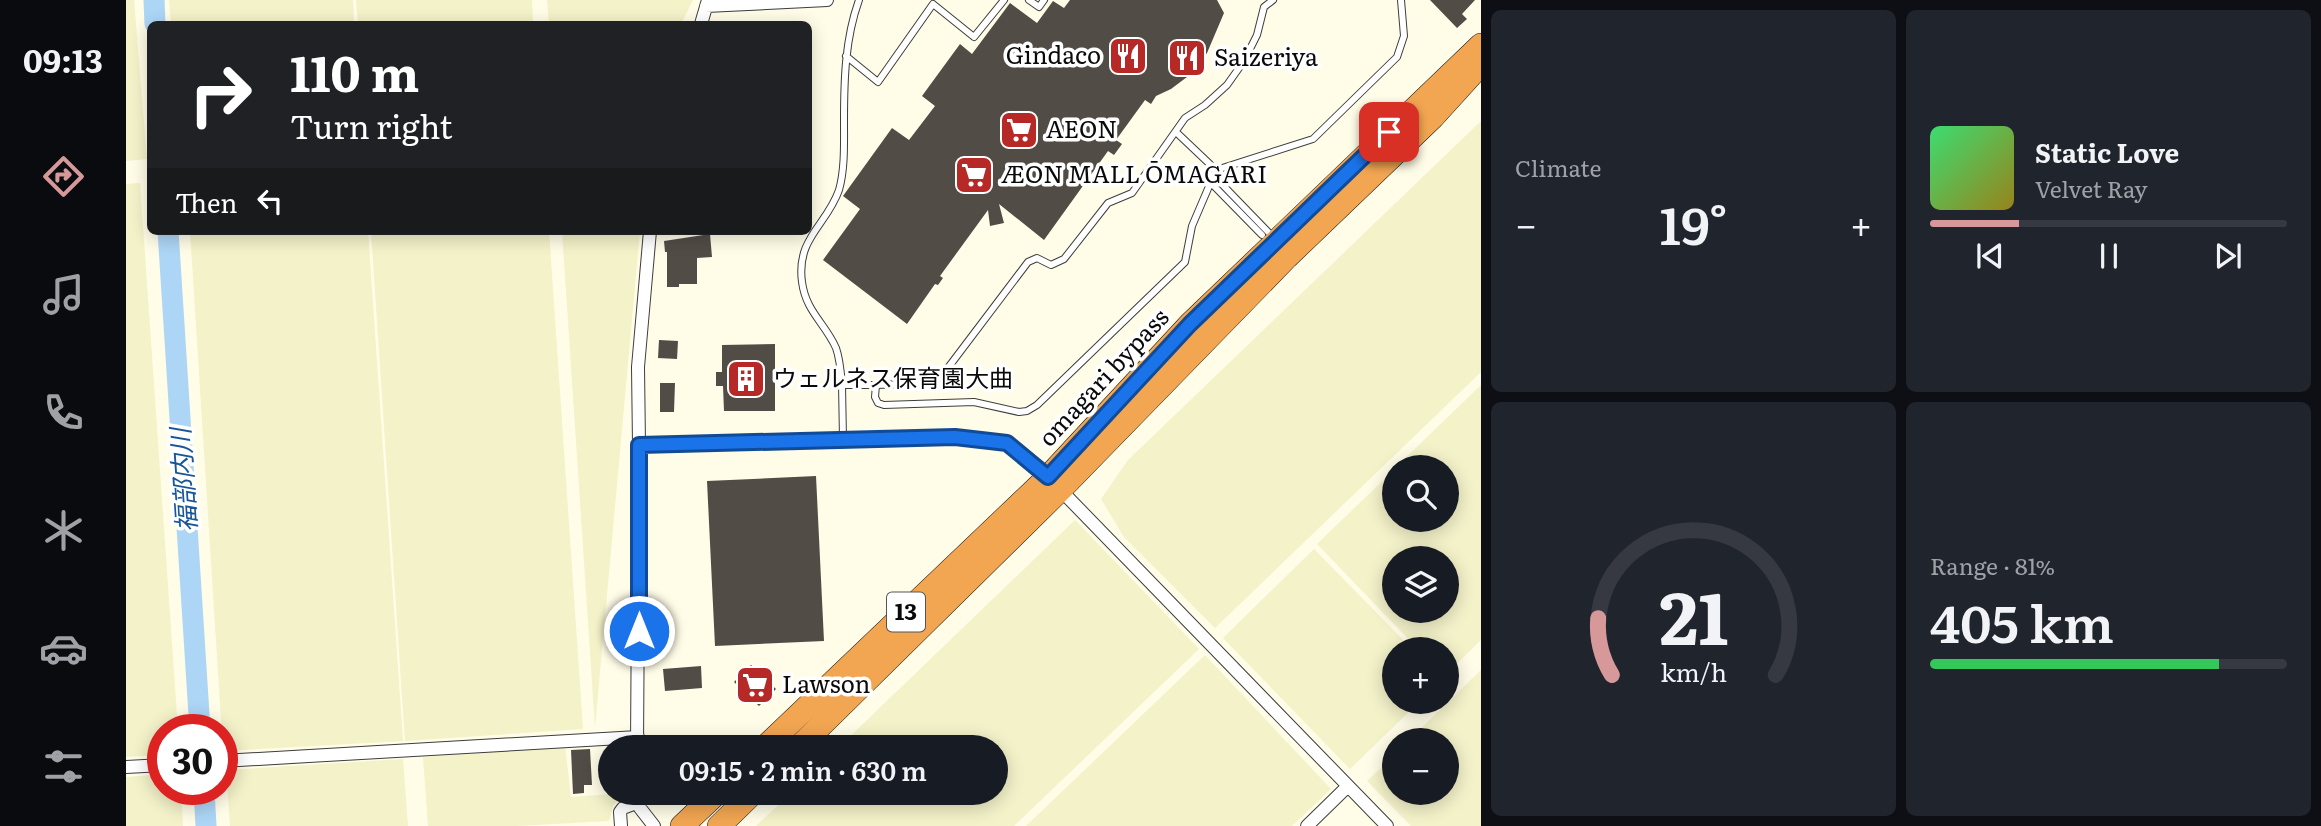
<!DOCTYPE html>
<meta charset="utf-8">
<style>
:root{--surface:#171b24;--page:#20242c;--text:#f1f3f6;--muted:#9ea1a6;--line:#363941;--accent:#d69898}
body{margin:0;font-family:Literata,"Noto Sans JP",serif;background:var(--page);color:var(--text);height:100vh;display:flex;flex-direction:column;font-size:26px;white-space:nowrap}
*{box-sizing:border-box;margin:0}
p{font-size:23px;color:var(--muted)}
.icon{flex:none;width:38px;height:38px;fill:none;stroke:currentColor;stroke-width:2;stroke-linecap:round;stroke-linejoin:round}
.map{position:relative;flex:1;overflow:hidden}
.drawer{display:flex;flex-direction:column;gap:10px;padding:10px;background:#0d0f14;width:840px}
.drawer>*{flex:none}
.top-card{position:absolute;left:21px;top:21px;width:665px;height:214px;border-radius:10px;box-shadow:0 4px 18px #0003;background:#202124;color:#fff;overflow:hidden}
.fabs{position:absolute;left:1256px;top:455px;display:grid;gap:14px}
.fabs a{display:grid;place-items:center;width:77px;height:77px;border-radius:50%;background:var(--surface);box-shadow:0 4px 18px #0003;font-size:35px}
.speed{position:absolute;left:21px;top:714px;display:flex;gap:14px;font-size:35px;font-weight:700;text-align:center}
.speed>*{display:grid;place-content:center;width:91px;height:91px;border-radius:50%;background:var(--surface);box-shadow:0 4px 18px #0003;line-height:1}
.speed .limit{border:10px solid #d22;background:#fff;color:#111}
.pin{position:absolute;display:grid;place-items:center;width:60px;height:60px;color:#fff;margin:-30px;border-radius:14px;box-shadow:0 4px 10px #0006}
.me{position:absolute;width:77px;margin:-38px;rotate:0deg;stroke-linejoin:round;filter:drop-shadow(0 0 5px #0008)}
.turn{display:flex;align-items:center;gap:24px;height:147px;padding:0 28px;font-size:32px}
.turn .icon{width:91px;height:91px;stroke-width:2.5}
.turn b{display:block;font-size:49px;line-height:60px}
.then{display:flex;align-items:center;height:66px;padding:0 28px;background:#0003;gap:14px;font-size:26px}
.big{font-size:52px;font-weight:600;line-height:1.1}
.drawer .widget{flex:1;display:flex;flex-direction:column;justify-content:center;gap:10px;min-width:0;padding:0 24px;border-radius:10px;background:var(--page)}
.drawer .dial{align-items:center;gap:0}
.dial svg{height:182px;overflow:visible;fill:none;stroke:var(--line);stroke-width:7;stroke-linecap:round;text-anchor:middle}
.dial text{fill:var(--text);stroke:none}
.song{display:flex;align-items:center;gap:21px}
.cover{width:84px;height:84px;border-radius:10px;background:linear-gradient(135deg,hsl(140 70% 55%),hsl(50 70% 35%))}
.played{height:7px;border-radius:4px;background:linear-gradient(90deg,var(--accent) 25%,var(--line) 25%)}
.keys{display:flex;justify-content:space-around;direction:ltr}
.heat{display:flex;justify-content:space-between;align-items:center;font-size:38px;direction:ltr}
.charge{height:10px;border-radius:5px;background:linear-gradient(90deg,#34c759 81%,var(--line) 0)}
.drawer .tiles{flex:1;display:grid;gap:10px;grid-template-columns:repeat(2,1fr)}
.trip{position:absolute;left:472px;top:735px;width:410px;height:70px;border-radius:35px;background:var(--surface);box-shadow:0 4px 18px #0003;font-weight:600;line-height:70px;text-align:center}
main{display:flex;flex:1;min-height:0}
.menu{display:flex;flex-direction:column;width:126px;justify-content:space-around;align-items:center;background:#090b0e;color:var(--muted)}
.menu .icon{width:49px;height:49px}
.menu .active{color:var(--accent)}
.menu b{font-size:32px;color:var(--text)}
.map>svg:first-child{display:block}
.farmland{fill:#f3f2c9;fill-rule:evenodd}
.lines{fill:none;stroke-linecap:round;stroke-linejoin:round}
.river{stroke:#add5f5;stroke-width:21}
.building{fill:#524c47}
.lane-casing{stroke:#3d3d3d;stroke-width:8}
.street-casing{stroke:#3d3d3d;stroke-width:14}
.highway-casing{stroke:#1b1b1b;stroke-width:24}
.lane{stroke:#fff;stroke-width:6}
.street{stroke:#fff;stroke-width:12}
.highway{stroke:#f2a652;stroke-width:23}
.route-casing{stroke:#114b97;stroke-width:18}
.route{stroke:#1a73e8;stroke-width:12}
.labels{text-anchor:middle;stroke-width:7;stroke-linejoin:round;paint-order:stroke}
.shield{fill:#fff;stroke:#545454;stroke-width:2}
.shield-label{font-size:23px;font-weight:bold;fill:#0a0a0a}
.poi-label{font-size:24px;fill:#0a0a0a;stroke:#fff;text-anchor:start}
.street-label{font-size:24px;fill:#0a0a0a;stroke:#fff}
.water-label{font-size:26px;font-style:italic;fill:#175798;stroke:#fff}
</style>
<main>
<nav class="menu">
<b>09:13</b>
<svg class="icon active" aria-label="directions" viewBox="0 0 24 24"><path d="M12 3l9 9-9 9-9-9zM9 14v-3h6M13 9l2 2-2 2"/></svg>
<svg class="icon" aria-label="music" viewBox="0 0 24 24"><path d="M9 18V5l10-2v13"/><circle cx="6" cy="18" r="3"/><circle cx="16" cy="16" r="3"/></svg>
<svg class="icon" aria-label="phone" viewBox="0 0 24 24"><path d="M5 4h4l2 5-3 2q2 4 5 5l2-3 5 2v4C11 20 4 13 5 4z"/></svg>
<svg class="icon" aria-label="climate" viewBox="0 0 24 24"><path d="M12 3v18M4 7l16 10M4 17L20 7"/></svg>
<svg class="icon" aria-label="car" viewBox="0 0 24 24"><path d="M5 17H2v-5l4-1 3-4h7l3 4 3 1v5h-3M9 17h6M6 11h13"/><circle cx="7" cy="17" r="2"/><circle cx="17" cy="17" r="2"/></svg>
<svg class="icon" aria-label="filters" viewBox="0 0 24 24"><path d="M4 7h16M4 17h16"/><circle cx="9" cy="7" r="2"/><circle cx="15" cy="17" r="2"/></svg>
</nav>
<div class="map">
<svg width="1355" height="826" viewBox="0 0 1355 826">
<rect width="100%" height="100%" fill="#fffce7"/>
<path class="farmland" d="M0 0H8L21 159 0 161Z
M43 0H227L228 24H45Z
M230 0H406L407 24H232Z
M421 0H567L555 24H423Z
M1355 121V372L1089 628 998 537 975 499 1002 460Z
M14 183 52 730H37V755L0 757V184Z
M64 231H242L277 741 97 751Z
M245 231H423L457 729 279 741Z
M436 231H514L469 727Z
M1355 385V640L1321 673V649H1292L1191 544 1269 469V520H1321V467H1270ZM1269 558H1321V611H1269Z
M949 520 1073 649 888 826H630L665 793H870V747H713Z
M1188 549 1286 649H1269V702H1293L1224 769 1097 638Z
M1079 655 1205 789 1166 826H900Z
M1355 670V826H1285L1241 781 1269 755V793H1321V740H1283Z
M439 746 445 797 497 793 487 806 483 821 391 826H302L297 757Z
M277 759 282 826H104L100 770Z
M37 774V789H55L57 826H0V777Z"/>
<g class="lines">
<path class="river" d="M28 0 29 24
M42 231 74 730
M78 789 80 826"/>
</g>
<path class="building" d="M944 0H1091L1098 13 1081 53 1061 77 1045 89 1030 96 1025 104 1019 100 990 140 996 144 988 155 982 151 918 240 873 204 878 223 864 226 862 210 814 276 817 278 812 285 809 284 781 324 697 260 734 209 717 196 766 128 783 140 809 106 796 96 834 44 846 54 884 3 911 23 927 1 938 8Z
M1304 0H1349L1336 14 1341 19 1331 28Z
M584 234 586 257 571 258V284H553V287H541V252H539L538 241Z
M533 340 552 341 551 359 532 358Z
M649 344V411H598L597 386H590V372H596V345Z
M534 383H549L548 412H534Z
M690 476 698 641 589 646 581 481Z
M625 665 650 689 633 706 608 682Z
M575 666 576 688 539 691 537 669Z
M464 749 466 785H458V793L447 794 445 750Z"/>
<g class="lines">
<defs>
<path id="lane" d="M903 0 913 7 918 0
M720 56 752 82 807 4 848 37 878 0
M1090 170 1187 139 1271 57 1278 36 1275 0
M1087 175 1147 237
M1085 183 1136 235
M716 385C715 373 714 359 710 348 699 323 680 312 676 282 670 238 701 225 713 190 719 169 718 143 718 121 718 80 719 39 733 0
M750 385 805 383 815 377 902 262 911 258 925 265 938 259 982 203 1006 193 1059 118 1079 105 1101 85 1118 61 1131 35 1138 7 1147 0
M717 439 716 385H750L749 397 752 403 758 405 848 402 893 412 901 411 911 405 1059 262 1066 226 1090 170 1050 132"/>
<path id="street" d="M580 6 701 0
M575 24 582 0
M513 445 829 437 881 443 922 477 1261 826
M511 747 513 445 512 367 524 231
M96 761 512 737
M0 767 37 765
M511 793 514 808 528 826
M495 826 494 812 497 808 513 802
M1181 826 1222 786"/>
<path id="highway" d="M639 747 922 477 1064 324 1355 45
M673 747 934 490 1161 257 1307 117 1355 64
M556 826 591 793
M593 826 627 793"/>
</defs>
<use href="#lane" class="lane-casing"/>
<use href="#street" class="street-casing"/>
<use href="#highway" class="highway-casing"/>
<use href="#lane" class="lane"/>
<use href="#street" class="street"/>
<use href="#highway" class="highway"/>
</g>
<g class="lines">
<defs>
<path id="route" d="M513 631V445L829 437 881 443 922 477 1064 324 1263 132"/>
</defs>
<use href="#route" class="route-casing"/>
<use href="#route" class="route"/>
</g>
<defs>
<symbol id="restaurant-square" viewBox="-11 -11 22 22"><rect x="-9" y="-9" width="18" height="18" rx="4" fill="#b62926" stroke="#fff"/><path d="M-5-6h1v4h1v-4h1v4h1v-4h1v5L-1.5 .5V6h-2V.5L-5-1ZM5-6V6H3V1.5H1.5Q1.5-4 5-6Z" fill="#fff"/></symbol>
<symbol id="supermarket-square" viewBox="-11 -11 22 22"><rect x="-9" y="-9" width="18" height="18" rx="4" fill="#b62926" stroke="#fff"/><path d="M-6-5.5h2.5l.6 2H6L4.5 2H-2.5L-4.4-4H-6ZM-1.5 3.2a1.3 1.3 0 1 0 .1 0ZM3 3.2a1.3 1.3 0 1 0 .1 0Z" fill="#fff"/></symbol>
<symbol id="building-square" viewBox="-11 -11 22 22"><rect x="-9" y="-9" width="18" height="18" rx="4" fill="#b62926" stroke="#fff"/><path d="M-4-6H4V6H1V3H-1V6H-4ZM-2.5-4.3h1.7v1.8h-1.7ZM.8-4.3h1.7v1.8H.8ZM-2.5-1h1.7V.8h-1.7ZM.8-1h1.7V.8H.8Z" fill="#fff"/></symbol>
</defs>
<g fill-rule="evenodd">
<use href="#restaurant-square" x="980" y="34" width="44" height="44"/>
<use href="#restaurant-square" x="1039" y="36" width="44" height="44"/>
<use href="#supermarket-square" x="871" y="108" width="44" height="44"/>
<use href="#supermarket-square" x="826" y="153" width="44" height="44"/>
<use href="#building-square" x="598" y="357" width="44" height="44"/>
<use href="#supermarket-square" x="607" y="663" width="44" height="44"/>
</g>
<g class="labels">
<rect class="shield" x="761" y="592.5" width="38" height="39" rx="5"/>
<g class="shield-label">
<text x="780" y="620">13</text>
</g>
<g class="poi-label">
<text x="975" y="64" text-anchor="end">Gindaco</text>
<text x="1088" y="66">Saizeriya</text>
<text x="920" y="138">AEON</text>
<text x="875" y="183">ÆON MALL ŌMAGARI</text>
<text x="647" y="387">ウェルネス保育園大曲</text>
<text x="656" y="693">Lawson</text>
</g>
<g class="street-label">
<text transform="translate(978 378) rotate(-47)" y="8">omagari bypass</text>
</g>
<g class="water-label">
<text transform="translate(58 480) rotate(-94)" y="9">福部内川</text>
</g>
</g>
</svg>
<div class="fabs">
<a><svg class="icon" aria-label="search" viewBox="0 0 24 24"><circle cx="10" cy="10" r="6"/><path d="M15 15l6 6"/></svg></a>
<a><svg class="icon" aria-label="layers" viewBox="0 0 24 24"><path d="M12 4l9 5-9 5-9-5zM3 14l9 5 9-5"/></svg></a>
<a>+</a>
<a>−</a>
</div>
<div class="speed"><div class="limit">30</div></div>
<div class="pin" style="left:1263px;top:132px;background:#d93025"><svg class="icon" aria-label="arrive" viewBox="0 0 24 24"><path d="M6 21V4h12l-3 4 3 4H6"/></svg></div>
<svg class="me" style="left:513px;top:631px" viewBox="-20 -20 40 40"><circle r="17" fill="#1a73e8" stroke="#fff" stroke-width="3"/><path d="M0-11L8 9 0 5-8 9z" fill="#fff"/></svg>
<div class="trip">09:15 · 2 min · 630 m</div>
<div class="top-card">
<div class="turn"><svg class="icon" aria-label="right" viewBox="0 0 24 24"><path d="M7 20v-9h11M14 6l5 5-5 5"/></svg><div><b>110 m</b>Turn right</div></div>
<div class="then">Then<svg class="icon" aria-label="left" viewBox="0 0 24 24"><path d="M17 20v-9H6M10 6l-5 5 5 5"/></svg></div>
</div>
</div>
<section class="drawer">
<div class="tiles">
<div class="widget"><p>Climate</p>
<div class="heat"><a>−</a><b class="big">19°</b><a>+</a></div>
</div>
<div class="widget">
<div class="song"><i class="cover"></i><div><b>Static Love</b><p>Velvet Ray</p></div></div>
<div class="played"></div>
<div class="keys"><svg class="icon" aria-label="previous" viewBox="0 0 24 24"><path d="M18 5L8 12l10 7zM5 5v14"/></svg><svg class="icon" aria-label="pause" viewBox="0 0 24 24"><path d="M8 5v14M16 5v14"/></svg><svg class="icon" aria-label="next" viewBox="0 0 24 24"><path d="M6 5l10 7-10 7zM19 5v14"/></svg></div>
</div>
<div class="widget dial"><svg viewBox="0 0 100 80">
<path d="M14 69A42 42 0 1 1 86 69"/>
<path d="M14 69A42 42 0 0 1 8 44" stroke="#d69898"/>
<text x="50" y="56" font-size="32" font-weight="700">21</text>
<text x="50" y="72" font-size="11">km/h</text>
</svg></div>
<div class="widget"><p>Range · 81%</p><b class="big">405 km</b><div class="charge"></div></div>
</div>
</section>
</main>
